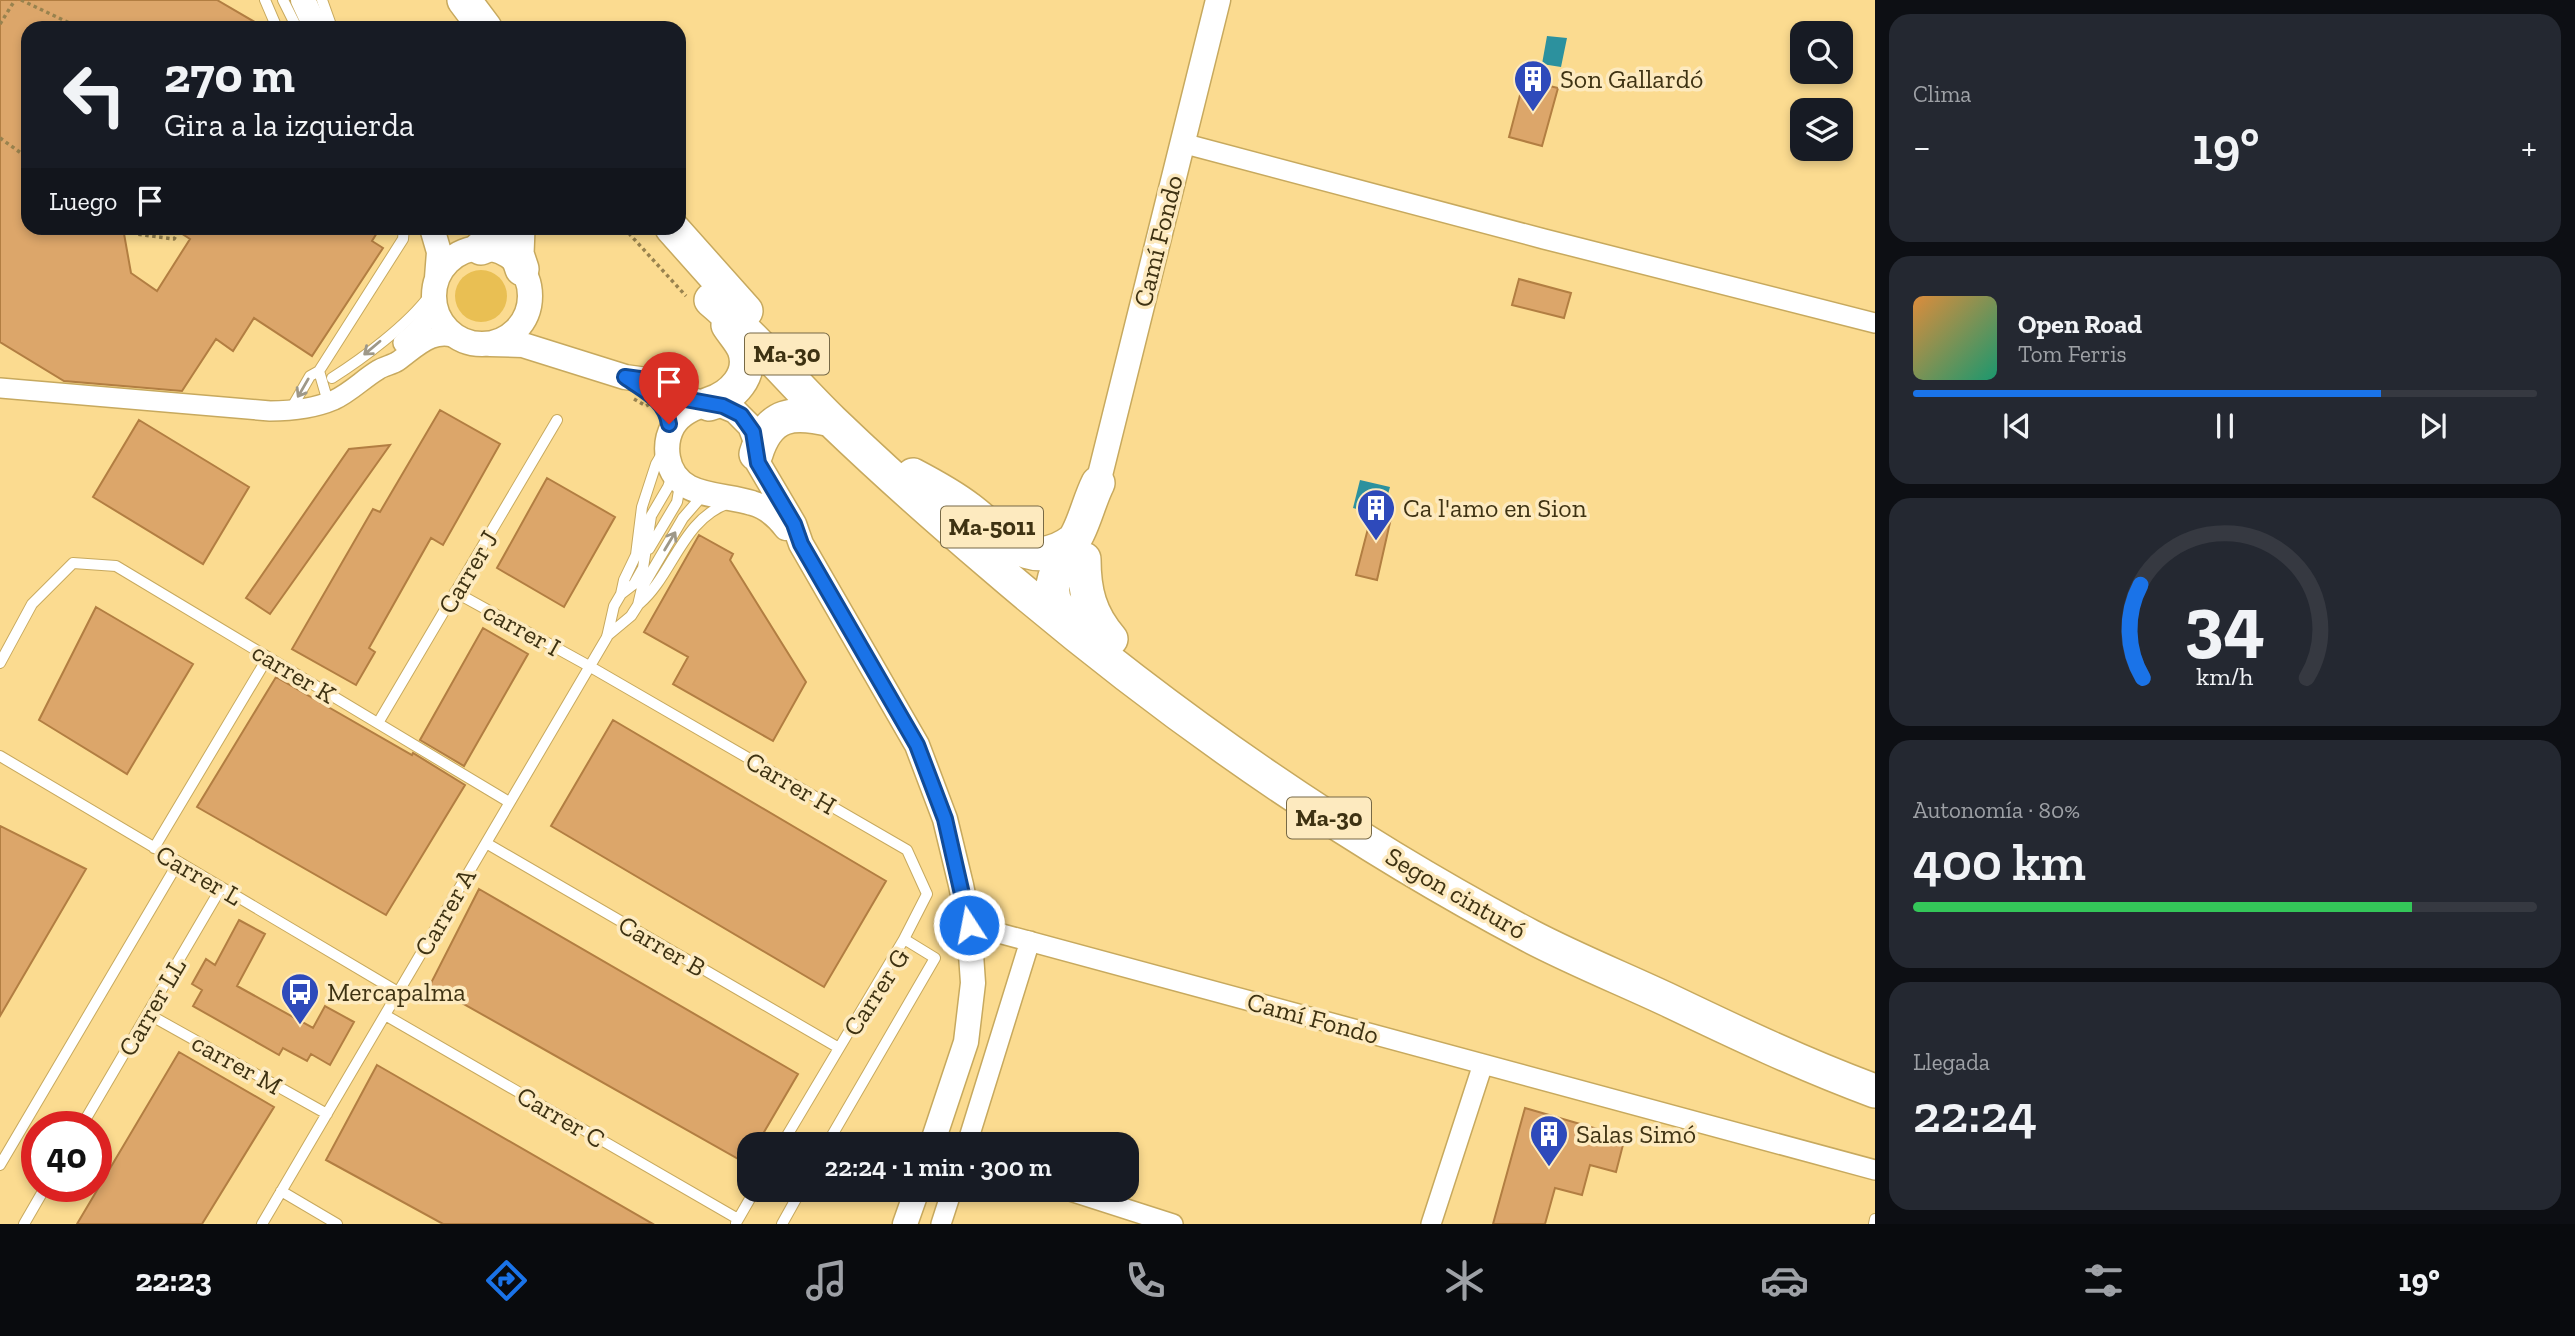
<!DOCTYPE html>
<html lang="es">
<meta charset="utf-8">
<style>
:root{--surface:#171b24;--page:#242831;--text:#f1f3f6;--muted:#9ea1a6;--line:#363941;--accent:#1a73e8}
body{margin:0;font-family:"Zilla Slab",serif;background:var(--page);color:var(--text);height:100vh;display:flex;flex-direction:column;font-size:26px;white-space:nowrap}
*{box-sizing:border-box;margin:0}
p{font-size:23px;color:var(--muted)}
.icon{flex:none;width:38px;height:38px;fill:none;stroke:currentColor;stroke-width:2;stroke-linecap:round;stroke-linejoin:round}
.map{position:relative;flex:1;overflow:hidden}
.drawer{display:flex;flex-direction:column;gap:14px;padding:14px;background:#0d0f14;width:700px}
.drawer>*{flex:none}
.guide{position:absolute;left:21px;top:21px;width:665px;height:214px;border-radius:21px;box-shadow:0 4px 10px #0003;background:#171b24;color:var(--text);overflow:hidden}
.fabs{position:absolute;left:1790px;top:21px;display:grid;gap:14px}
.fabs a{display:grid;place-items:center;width:63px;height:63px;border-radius:14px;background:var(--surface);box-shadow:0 4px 10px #0003;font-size:35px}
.speed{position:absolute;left:21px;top:1111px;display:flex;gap:14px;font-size:35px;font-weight:700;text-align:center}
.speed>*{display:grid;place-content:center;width:91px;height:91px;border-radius:50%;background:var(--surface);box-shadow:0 4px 10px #0003;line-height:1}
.speed .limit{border:10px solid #d22;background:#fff;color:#111}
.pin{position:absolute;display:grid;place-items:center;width:60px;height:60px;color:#fff;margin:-72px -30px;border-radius:50% 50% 50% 0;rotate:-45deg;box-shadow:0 0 7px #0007}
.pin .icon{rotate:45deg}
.me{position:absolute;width:77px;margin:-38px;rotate:349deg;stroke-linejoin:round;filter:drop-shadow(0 0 5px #0008)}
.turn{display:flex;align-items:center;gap:24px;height:147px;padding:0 28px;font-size:32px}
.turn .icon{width:91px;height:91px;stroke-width:2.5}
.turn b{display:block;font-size:49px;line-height:60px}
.then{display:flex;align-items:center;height:66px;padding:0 28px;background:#0003;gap:14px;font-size:26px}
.big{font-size:52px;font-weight:600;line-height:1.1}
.drawer .card{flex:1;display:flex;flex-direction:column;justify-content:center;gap:10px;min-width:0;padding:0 24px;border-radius:21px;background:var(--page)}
.drawer .dial{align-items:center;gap:0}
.dial svg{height:182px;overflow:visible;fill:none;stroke:var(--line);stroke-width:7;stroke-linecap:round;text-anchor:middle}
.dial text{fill:var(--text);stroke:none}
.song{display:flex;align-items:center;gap:21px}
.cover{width:84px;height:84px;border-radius:10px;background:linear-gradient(135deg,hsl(30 70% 55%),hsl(160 70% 35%))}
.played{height:7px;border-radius:4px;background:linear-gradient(90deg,var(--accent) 75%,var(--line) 75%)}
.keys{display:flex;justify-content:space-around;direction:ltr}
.heat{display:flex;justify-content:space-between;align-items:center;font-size:38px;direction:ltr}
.charge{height:10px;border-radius:5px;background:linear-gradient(90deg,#34c759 80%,var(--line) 0)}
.trip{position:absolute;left:737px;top:1132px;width:402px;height:70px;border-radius:21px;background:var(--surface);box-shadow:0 4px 10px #0003;font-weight:600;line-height:70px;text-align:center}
.dock{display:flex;height:112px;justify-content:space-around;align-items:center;background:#090b0e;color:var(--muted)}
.dock .icon{width:49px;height:49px}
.dock .on{color:var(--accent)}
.dock b{font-size:32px;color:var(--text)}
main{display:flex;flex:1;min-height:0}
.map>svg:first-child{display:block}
.green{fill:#e9bf53}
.water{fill:#2c919e}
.building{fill:#dca66a;stroke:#b27e42;stroke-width:2}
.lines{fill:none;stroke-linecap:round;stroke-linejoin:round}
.service-casing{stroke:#c7a95e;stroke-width:12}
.minor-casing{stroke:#c7a95e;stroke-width:22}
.tertiary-casing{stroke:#c7a95e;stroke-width:27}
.trunk-casing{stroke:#c7a95e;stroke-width:36}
.path{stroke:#98824e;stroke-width:3.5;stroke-dasharray:3.5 3.5;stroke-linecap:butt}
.service{stroke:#fff;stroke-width:10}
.minor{stroke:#fff;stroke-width:19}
.tertiary{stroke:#fff;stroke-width:24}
.trunk{stroke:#fff;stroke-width:33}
.oneway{stroke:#9e9888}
.route-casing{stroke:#114b97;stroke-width:18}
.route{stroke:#1a73e8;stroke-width:12}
.labels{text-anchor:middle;stroke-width:7;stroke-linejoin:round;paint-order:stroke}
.shield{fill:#fdeabf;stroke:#776946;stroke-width:2}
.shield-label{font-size:24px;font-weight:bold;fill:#3e3212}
.poi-label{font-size:26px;fill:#3e3212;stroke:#fdeabf;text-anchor:start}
.street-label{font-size:26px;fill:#3e3212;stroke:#fdeabf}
</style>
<main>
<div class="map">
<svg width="1875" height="1224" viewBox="0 0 1875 1224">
<rect width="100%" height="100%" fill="#fbdb90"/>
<path class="green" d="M455 296a26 26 0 1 1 52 0a26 26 0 1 1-52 0Z"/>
<path class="water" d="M1547 36 1567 38 1561 67 1542 64Z
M1360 480 1390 487 1382 516 1353 508Z"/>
<path class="building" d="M0 0H217L265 28H28V228H105L110 231 115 228H123L131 273 157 291 190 239 173 228H380L372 241 383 248 312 356 254 318 233 351 216 339 182 391 64 381 0 342Z
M1524 80 1558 88 1542 146 1509 137Z
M1519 279 1571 293 1564 318 1512 305Z
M440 410 500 444 443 545 431 538 369 648 375 652 356 685 292 649 373 509 380 512Z
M139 420 249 487 203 564 93 497Z
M390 445 270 614 246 598 349 449Z
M547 478 615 517 564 607 497 568Z
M1372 513 1391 518 1377 580 1356 575Z
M699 535 733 554 730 560 806 682 773 741 673 684 688 657 644 632Z
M96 607 193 664 127 774 39 720Z
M483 628 528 654 464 766 420 740Z
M276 677 412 755 413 753 465 785 386 915 197 807Z
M613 720 886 881 824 987 551 826Z
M0 826 86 869 0 1016Z
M479 889 798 1074 757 1144H749V1165L430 985Z
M239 920 265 934 237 986 313 1028 325 1006 354 1022 330 1065 311 1054 307 1061 283 1048 279 1055 193 1006 202 990 192 984 206 959 215 965Z
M179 1052 274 1107 202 1224H77Z
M377 1065 653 1224H443L326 1160Z
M1525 1108 1625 1137 1616 1172 1590 1165 1582 1195 1555 1188 1545 1224H1493Z"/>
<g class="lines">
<defs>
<path id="service" d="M265 0 277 28
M283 0 297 28
M322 0 332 28
M319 371 328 402
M332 378C362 359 408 325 430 295
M291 409 310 376 319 371 403 239 404 228
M649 549 677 502 680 485
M455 592 589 666 907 850 927 894 904 939
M621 594 624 580 636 555 642 507 656 464 663 452
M639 604C673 575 682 519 729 503
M607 636 631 616 638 605 642 588 683 518 703 495
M0 663 32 604 73 563 116 566 509 802
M378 723 557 420
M0 756 398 992
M486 843 839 1048
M154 848 268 657
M148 1014 327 1114
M385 1015 738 1219
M81 1127 221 888
M782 1144 904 939 935 958 827 1144
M0 1165 178 863
M281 1191 337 1224
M736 1223 755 1190
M24 1224 46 1186
M262 1224 607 637 614 606 621 594 634 584 643 568 651 516 668 487 672 476
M782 1224 801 1190
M1874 1224 1875 1219"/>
<path id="minor" d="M1182 143 1544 239 1875 323
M403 343C418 330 429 322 434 301
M0 388 270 411C293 411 313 409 334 400 351 392 363 379 378 370 384 366 392 365 398 361 419 346 432 329 460 339
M969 925 1875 1170
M967 1144 1030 941
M1067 1190 1173 1224
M941 1224 952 1190
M1431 1224 1483 1064"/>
<path id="tertiary" d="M303 0 316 28
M432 228 439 252 437 278
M434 296a48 48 0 1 1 96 0a48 48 0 1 1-96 0Z
M490 344 523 345 625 377 654 381 685 399 723 406 735 411 750 426 755 439 758 463 794 524 801 544 917 745 945 819 961 885 969 925 973 983 966 1042 932 1144
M709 404C694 407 681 413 673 426 668 435 666 447 668 458 675 499 722 493 752 503 767 507 777 516 786 528
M1098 483 1218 0
M905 1224 917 1190"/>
<path id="trunk" d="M464 0 485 28
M518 228 517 254 522 269
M672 228 746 311
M481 248 493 243 502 228
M711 300C755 337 791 381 832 421 883 470 937 518 991 564 1157 707 1337 834 1530 936 1574 959 1621 978 1666 999 1735 1032 1804 1065 1875 1091
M709 404C732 397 754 375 744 349 740 340 733 333 728 325
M756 454C769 412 794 411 831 420
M913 475C932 485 951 495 969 509 1004 535 1028 575 1074 540
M1084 559C1084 591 1090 615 1111 639
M1076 622C1070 617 1063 613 1059 608 1040 586 1068 553 1078 533 1086 517 1090 499 1098 483"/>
</defs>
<use href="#service" class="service-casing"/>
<use href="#minor" class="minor-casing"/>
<use href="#tertiary" class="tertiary-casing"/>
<use href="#trunk" class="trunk-casing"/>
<path class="path" d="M21 0 80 28
M0 24 15 0
M0 138 28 158
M126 228 136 234 174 239 181 228
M624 228 686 296
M634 399 646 406 651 403"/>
<use href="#service" class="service"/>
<use href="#minor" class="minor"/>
<use href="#tertiary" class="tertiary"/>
<use href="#trunk" class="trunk"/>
</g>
<defs><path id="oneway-shaft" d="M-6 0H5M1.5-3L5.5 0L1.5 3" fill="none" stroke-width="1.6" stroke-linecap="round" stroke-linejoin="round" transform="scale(1.75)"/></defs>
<g class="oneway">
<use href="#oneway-shaft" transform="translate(372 348) rotate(140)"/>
<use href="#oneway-shaft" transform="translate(303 388) rotate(120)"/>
<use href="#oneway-shaft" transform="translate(670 541) rotate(-59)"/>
</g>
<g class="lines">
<defs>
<path id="route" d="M669 424C665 399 644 391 625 377L654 381 685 399 723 406 741 415 753 432 758 463 794 524 801 544 917 745 945 819 969 925"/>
</defs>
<use href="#route" class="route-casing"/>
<use href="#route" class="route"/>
</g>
<defs>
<symbol id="building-pin" viewBox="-11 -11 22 30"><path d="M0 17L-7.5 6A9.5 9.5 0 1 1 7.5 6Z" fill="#2e4abb" stroke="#fdeabf"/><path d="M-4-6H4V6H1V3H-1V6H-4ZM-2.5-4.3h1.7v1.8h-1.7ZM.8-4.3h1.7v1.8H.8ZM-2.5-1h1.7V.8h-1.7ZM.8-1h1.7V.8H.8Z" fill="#fff"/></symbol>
<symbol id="bus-pin" viewBox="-11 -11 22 30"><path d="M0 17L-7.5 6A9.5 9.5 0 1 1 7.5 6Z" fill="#2e4abb" stroke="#fdeabf"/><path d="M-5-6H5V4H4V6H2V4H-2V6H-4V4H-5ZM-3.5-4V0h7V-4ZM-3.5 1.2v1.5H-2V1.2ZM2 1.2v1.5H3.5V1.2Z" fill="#fff"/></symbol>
</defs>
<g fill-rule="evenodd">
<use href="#building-pin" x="1511" y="57" width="44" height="60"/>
<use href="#building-pin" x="1354" y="486" width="44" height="60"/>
<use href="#bus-pin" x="278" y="970" width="44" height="60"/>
<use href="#building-pin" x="1527" y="1112" width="44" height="60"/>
</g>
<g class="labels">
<g class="shield">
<rect x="745" y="333.5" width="84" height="41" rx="5"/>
<rect x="941" y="506.5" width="102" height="41" rx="5"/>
<rect x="1287" y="797.5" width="84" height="41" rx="5"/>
</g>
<g class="shield-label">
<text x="787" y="362">Ma-30</text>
<text x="992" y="535">Ma-5011</text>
<text x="1329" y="826">Ma-30</text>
</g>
<g class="poi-label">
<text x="1560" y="88">Son Gallardó</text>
<text x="1403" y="517">Ca l'amo en Sion</text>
<text x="327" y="1001">Mercapalma</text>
<text x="1576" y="1143">Salas Simó</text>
</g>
<g class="street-label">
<text transform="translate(1158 241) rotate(-76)" y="9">Camí Fondo</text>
<text transform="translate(468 572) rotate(-59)" y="9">Carrer J</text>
<text transform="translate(522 629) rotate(29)" y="9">carrer I</text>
<text transform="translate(294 673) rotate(31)" y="9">carrer K</text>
<text transform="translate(791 783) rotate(30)" y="9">Carrer H</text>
<text transform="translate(199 875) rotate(30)" y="9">Carrer L</text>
<text transform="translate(1456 893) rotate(30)" y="9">Segon cinturó</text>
<text transform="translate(445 912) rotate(-60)" y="9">Carrer A</text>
<text transform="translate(662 946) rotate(30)" y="9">Carrer B</text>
<text transform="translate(876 992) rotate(-57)" y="9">Carrer G</text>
<text transform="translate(152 1007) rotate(-60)" y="9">Carrer LL</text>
<text transform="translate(1313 1018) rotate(15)" y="9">Camí Fondo</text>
<text transform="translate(237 1064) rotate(29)" y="9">carrer M</text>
<text transform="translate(561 1117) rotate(30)" y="9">Carrer C</text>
</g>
</g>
</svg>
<div class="fabs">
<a><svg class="icon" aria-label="search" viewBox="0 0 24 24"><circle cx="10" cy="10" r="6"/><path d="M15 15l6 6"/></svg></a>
<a><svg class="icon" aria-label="layers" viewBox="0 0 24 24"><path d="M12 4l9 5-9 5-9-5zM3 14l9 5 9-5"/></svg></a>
</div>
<div class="speed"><div class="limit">40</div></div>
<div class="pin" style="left:669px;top:424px;background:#d93025"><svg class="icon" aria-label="arrive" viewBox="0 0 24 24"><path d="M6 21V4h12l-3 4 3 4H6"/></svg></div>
<svg class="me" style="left:969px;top:925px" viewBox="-20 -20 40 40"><circle r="17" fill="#1a73e8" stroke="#fff" stroke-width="3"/><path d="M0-11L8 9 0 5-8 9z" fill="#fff"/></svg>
<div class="trip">22:24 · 1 min · 300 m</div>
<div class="guide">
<div class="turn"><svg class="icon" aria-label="left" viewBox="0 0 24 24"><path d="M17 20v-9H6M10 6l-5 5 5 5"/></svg><div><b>270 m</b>Gira a la izquierda</div></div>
<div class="then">Luego<svg class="icon" aria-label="arrive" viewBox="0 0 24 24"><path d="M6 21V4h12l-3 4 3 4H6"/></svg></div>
</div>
</div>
<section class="drawer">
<div class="card"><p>Clima</p>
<div class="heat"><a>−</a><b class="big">19°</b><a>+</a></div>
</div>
<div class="card">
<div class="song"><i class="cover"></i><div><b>Open Road</b><p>Tom Ferris</p></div></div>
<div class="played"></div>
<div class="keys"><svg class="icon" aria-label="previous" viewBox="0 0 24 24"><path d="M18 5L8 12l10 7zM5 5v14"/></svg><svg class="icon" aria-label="pause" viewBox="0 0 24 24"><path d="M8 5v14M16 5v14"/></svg><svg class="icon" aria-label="next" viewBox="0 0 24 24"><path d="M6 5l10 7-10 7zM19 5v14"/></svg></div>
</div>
<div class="card dial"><svg viewBox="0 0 100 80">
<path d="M14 69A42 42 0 1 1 86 69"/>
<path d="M14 69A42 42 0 0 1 13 28" stroke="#1a73e8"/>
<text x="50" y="56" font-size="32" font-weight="700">34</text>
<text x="50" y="72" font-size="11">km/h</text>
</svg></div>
<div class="card"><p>Autonomía · 80%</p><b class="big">400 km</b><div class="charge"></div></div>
<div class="card"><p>Llegada</p><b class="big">22:24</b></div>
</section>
</main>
<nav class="dock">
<b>22:23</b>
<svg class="icon on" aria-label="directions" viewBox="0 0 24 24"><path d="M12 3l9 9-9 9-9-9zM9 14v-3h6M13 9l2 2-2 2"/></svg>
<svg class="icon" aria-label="music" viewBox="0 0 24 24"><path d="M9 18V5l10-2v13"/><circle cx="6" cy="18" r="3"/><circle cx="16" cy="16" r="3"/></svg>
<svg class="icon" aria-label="phone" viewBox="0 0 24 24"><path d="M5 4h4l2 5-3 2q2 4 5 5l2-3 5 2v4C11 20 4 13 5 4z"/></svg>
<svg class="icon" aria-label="climate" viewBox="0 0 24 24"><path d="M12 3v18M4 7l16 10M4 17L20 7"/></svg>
<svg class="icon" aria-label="car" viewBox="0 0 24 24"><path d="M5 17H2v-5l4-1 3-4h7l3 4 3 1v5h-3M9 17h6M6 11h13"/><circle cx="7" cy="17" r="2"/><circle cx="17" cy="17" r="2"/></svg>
<svg class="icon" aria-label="filters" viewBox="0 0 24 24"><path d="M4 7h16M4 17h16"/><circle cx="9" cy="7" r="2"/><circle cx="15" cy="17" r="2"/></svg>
<b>19°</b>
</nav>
